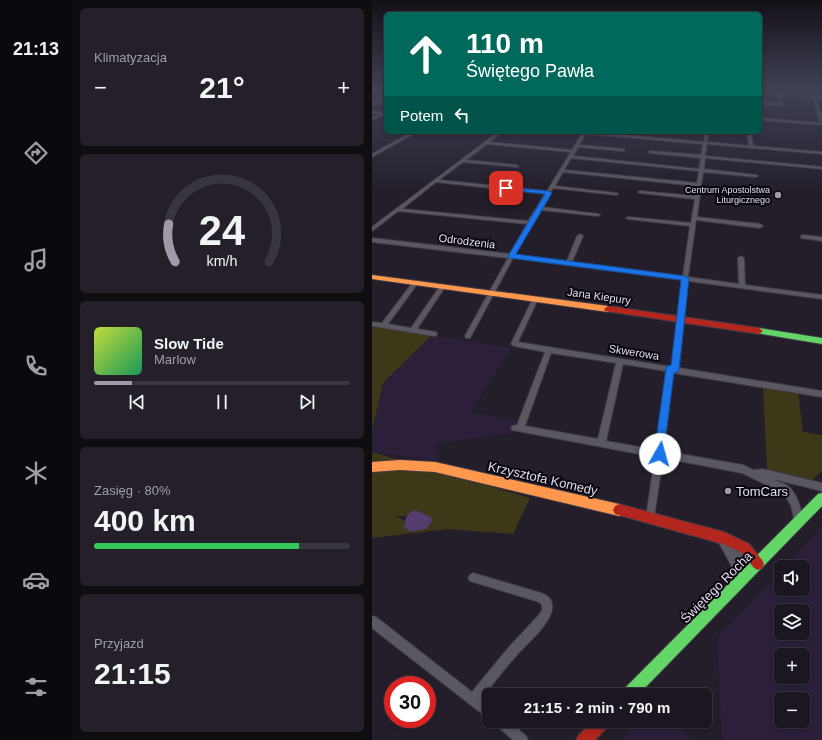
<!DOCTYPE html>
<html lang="pl">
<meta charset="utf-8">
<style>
:root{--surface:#1b1620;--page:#241f29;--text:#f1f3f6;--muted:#a09fa5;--line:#39353e;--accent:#a09aa8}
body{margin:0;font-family:Arial,sans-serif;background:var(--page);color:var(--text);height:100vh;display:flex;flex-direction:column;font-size:15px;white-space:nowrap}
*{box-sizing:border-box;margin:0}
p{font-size:13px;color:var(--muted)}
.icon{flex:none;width:22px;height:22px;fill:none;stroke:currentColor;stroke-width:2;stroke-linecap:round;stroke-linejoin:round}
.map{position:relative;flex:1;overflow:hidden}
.drawer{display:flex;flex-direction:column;gap:8px;padding:8px;background:#0f0c12;width:300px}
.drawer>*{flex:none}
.guide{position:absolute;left:12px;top:12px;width:378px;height:122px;border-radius:6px;box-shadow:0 2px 6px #0003,0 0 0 1px var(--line);background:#00695c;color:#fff;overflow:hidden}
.tools{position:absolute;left:402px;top:560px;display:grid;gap:8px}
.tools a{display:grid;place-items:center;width:36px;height:36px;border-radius:6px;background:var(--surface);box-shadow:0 2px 6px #0003,0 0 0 1px var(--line);font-size:20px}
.speed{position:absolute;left:12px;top:676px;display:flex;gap:8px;font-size:20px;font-weight:700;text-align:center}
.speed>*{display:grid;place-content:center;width:52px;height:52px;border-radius:50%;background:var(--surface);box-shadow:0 2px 6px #0003,0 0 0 1px var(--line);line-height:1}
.speed .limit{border:6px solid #d22;background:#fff;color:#111}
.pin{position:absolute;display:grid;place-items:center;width:34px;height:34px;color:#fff;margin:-17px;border-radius:8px;box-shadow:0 2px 6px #0006}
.me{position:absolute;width:44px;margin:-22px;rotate:7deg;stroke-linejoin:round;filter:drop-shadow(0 0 3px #0008)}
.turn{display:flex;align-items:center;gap:14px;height:84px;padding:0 16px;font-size:18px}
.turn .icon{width:52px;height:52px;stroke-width:2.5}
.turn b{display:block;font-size:28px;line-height:34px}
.then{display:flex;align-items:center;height:38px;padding:0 16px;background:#0003;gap:8px;font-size:15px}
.big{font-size:30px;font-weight:600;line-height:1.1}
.drawer .widget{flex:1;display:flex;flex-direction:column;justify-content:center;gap:6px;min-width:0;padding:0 14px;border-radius:6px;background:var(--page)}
.drawer .dial{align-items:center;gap:0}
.dial svg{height:104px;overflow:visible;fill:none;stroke:var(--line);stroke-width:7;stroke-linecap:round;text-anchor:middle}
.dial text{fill:var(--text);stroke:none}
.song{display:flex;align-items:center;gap:12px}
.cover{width:48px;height:48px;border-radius:6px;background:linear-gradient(135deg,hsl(70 70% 55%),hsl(150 70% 35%))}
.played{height:4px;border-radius:2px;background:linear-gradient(90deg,var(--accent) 15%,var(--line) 15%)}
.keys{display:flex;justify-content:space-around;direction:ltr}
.heat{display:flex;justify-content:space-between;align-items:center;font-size:22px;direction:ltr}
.charge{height:6px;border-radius:3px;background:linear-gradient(90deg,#34c759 80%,var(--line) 0)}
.trip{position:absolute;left:110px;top:688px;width:230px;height:40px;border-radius:6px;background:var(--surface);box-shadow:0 2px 6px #0003,0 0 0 1px var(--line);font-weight:600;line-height:40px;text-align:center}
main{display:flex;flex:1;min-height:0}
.tab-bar{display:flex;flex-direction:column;width:72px;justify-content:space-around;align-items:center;background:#0b090d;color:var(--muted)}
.tab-bar .icon{width:28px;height:28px}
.tab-bar .selected{color:var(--accent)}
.tab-bar b{font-size:18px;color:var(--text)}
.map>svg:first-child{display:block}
.built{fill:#2b1f3a;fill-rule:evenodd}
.green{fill:#3d3818;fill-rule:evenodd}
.water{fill:#523d6c}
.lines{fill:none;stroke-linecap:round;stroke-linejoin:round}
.street-casing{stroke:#403b46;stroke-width:2}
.fast-casing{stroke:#403b46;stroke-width:2}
.slow-casing{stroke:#403b46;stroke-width:2}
.jam-casing{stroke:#403b46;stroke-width:2}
.street{fill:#5b5761;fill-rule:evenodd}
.fast{fill:#63d668;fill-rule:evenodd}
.slow{fill:#ff974d;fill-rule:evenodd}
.jam{fill:#b3261e;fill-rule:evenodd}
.route{fill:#1a73e8;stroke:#114b97}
.poi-dot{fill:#a09aa8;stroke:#0a0610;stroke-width:1.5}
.labels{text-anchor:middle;stroke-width:4;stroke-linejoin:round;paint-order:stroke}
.far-poi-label{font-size:9px;fill:#e3ddec;stroke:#0a0610;text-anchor:end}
.street-label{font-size:11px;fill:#e3ddec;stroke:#0a0610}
.near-street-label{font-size:13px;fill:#e3ddec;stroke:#0a0610}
.near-poi-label{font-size:13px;fill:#e3ddec;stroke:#0a0610;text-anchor:start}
</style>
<main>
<nav class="tab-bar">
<b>21:13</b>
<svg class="icon selected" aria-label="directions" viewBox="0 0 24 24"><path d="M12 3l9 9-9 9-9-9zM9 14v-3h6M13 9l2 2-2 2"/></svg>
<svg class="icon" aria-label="music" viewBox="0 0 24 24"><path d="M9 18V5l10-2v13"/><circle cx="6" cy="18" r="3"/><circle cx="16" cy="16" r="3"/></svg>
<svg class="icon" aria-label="phone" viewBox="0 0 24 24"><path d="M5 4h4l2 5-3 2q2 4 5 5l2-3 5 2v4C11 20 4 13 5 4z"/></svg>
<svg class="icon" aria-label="climate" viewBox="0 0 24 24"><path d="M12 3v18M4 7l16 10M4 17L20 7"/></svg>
<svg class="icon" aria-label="car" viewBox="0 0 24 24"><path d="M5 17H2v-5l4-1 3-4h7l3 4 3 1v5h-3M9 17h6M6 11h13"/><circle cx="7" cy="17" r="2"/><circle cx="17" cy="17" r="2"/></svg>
<svg class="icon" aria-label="filters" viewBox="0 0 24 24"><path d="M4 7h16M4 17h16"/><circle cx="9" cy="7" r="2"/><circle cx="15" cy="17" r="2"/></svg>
</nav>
<section class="drawer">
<div class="widget"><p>Klimatyzacja</p>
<div class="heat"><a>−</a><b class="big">21°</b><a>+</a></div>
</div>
<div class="widget dial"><svg viewBox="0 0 100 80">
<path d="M14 69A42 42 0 1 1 86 69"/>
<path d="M14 69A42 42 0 0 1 9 40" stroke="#a09aa8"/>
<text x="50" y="56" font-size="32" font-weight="700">24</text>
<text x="50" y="72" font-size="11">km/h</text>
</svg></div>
<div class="widget">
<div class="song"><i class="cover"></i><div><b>Slow Tide</b><p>Marlow</p></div></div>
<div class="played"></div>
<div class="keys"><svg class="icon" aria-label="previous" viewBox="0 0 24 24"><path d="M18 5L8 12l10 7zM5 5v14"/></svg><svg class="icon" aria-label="pause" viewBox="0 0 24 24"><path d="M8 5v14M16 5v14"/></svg><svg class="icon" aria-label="next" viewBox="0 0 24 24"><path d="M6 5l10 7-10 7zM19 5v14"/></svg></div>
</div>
<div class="widget"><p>Zasięg · 80%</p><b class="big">400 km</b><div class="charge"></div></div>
<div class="widget"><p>Przyjazd</p><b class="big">21:15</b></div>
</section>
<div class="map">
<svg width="450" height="740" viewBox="0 0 450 740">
<rect width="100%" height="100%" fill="#241e2a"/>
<path class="built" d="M60 335 139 348 99 412 145 421 140 433 66 443 65 461 0 452V431L11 383Z
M450 527V740H350L345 638 409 571V589H431V567H412ZM409 611H431V633H409ZM409 655H431V677H409ZM409 699H431V721H409Z
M267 721H305L318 740H249Z"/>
<path class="green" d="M0 326 60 335 11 383 0 431Z
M391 387 426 392 431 432 450 435V471L440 480 395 470Z
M0 452 158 498 141 534 76 529 0 538ZM40 511 54 529 38 532 33 527V521L24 516H35Z"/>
<path class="water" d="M43 510 59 517 60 521 54 529 38 532 32 527C33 519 35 512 43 510Z"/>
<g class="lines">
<defs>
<path id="street" d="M8 89H11L9 101H14V103L0 104V102H5Z
M438 89H441L444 96H450V98H444L450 117V125L388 120V118L448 123 441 97 410 95V105H388V103H407L406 95 388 94V92L440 95Z
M0 111 14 112V114L0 120V118L8 114 0 113Z
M40 132H45L0 157V154Z
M126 132H130L117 142 200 150 210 134 204 132H219L332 142 333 132H337L335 142 377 146 375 132H379L381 146 450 152V154L335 144 333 156 450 167V169L333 158 332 169 384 175 386 176 384 177 331 172 325 217 388 224 391 226 388 228 324 220 316 277 367 284 366 258 369 256 372 258 373 285 450 295V299L316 281 307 368 450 391V397L301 373 292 451 371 465 381 470 391 469 450 483V491L401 479C406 482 411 483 416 486 424 492 433 515 429 524L426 526 423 524 419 505 411 493 370 473 291 458 282 517 281 520 278 521 275 520 274 517 283 457 140 430 139 428 140 426 145 425 173 352 142 346 139 344 161 298H165L166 299 146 342 300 367 310 280 141 258 98 338H94L93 336 136 258 0 242V238L138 254 155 224 26 211 0 231V227ZM214 134 331 144 329 155 279 151 277 152 279 153 329 158 327 169 201 156 206 147 251 151 253 150 251 149 207 145ZM115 144 199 152 175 191 67 180 91 162 146 167V166L144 165 94 160ZM199 158 327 171 325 183 192 170ZM191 172 325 186 323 196 268 191 266 192 268 193 323 199 319 223 256 217 254 218 256 219 318 226 311 276 200 262 211 236 208 234 205 236 195 261 143 255 169 210 226 216 228 215 226 214 170 207 181 188 244 195 246 194 244 193 183 186ZM64 182 173 194 156 221 30 209ZM179 353 244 363 226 439 153 426ZM251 364 294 371 284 450 234 441Z
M431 235 450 237V241L429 238V236Z
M43 281 46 283 16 324 39 328 68 286 70 285 73 287 45 329 64 332 65 334 64 336H62L0 326V322L10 323 41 282Z
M352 538 382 560 384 563 382 566 379 568 367 560C370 567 371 578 368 584L365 586 362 584 360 581 359 565 347 543 349 540Z
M101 573 169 593C177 596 181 600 180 609 178 625 155 643 145 655 132 669 121 684 109 699L117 705V718L113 716 0 628V616L4 617 100 692 137 647 167 615 170 610V605L167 602 98 581 96 578 98 575Z
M122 721H137L154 736 156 740H141L124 725Z"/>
<path id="fast" d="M387 328 450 338V344L384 333 383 331Z
M450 493V506L266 695H249L251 690 446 494Z"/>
<path id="slow" d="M0 275 236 306 240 309 236 312 0 279Z
M28 460 63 462 247 504 251 506 253 510 251 514 247 516 63 472 28 470 0 472V462Z"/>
<path id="jam" d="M236 306 387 328 391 331 387 334 233 311 232 309Z
M247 504 352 532 377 544 390 560 392 564 390 568 386 570 382 568 369 552 351 544 243 514 241 510 243 506Z
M220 721H239L236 726 223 740H204L207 735Z"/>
</defs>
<use href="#street" class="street-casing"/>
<use href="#fast" class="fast-casing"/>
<use href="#slow" class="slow-casing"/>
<use href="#jam" class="jam-casing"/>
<use href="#street" class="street"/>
<use href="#fast" class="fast"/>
<use href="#slow" class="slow"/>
<use href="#jam" class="jam"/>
</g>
<linearGradient id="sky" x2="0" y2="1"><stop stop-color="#141017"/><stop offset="0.46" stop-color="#3f4155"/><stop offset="1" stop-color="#3f4155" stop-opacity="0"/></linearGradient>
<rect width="450" height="192" fill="url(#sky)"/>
<path class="route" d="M132 187 177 191 180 193 144 254 313 276 317 279 307 370 306 372 302 373 291 457 288 459 284 457 282 454 294 369 295 366 299 365 309 280 137 258 136 256 173 194 134 190 131 188Z"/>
<g class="poi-dot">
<circle cx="406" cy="195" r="4"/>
<circle cx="356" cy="491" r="4"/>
</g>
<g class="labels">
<g class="far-poi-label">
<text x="398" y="193">Centrum Apostolstwa<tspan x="398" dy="10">Liturgicznego</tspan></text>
</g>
<g class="street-label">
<text transform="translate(95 241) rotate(7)" y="4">Odrodzenia</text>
<text transform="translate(227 296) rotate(8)" y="4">Jana Kiepury</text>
<text transform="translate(262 352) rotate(9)" y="4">Skwerowa</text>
</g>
<g class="near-street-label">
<text transform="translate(171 478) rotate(13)" y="5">Krzysztofa Komedy</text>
<text transform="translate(344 587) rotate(-45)" y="5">Świętego Rocha</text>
</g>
<g class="near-poi-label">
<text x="364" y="496">TomCars</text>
</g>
</g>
</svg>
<div class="tools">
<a><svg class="icon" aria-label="sound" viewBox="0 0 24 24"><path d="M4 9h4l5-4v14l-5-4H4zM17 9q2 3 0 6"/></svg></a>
<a><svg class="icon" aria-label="layers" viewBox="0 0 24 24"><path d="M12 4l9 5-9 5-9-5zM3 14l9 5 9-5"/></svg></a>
<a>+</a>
<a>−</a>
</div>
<div class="speed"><div class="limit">30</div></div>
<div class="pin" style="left:134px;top:188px;background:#d93025"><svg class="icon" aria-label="arrive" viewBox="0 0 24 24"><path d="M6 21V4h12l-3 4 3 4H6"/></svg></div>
<svg class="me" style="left:288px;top:454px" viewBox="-20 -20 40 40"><circle r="19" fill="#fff"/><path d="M0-13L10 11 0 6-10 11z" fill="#1a73e8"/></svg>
<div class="trip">21:15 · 2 min · 790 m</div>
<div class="guide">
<div class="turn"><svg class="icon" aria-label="ahead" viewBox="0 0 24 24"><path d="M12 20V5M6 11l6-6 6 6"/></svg><div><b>110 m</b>Świętego Pawła</div></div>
<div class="then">Potem<svg class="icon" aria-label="left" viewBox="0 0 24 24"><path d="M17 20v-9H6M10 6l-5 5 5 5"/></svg></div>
</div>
</div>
</main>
